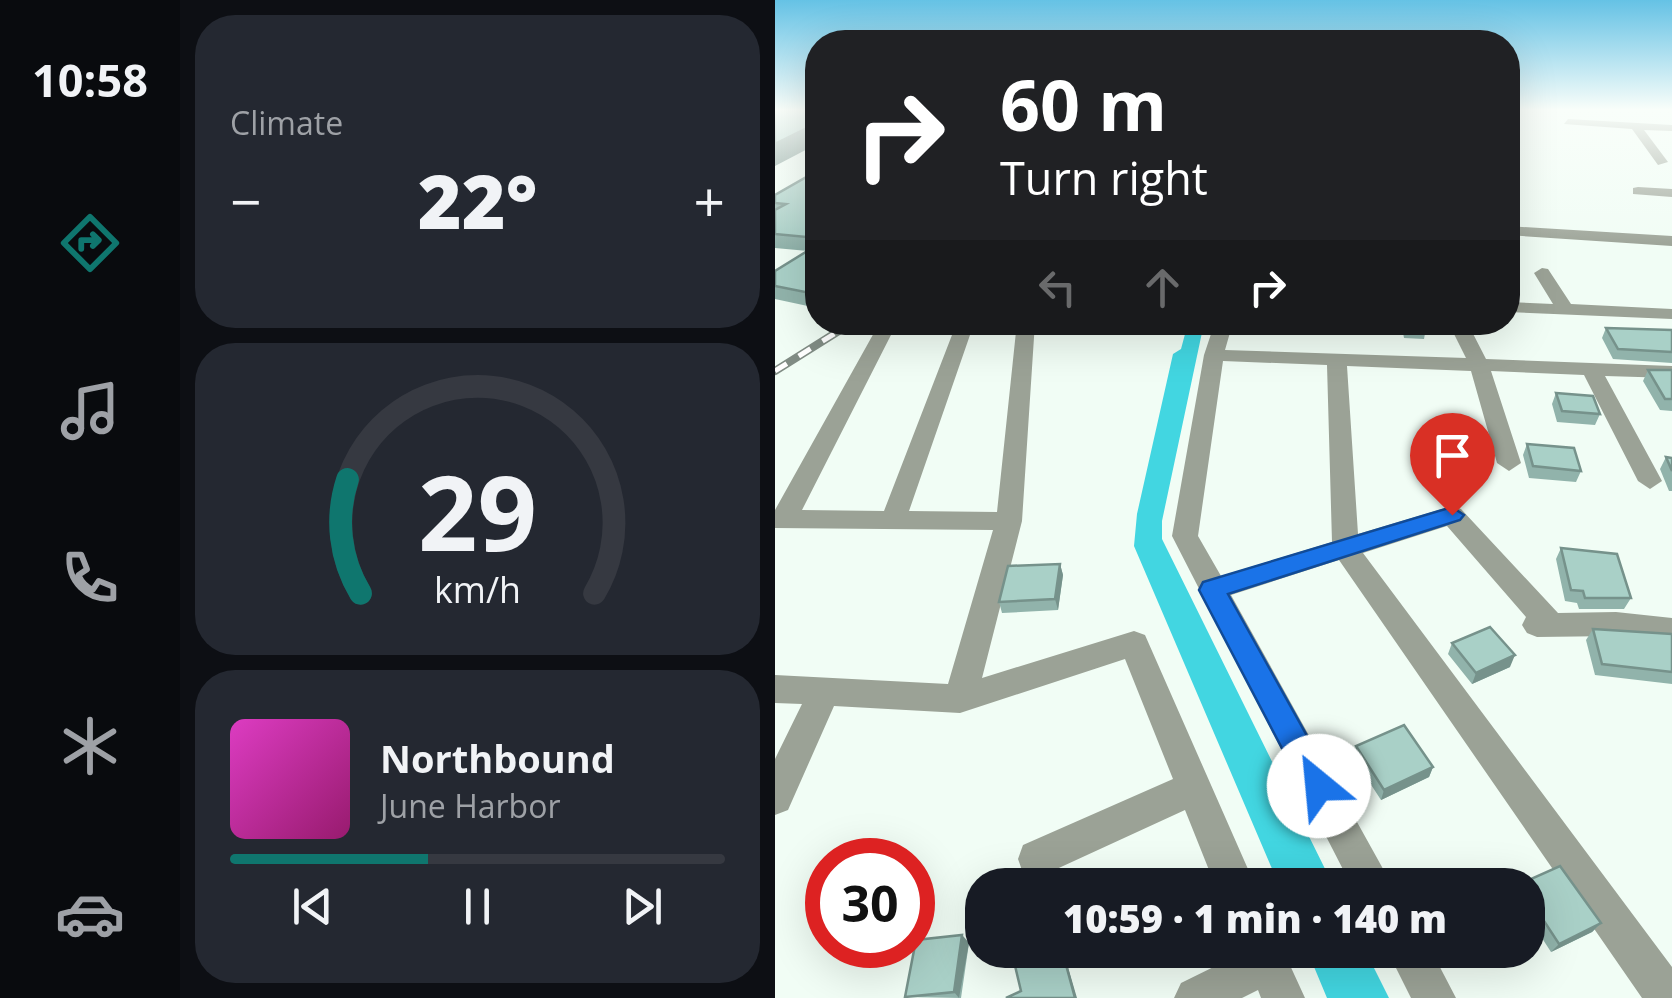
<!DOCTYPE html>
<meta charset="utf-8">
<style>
:root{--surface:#171b24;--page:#242831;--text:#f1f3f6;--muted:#9ea1a6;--line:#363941;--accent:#0f766e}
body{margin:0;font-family:"Open Sans",sans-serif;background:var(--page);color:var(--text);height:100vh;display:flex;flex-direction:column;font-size:38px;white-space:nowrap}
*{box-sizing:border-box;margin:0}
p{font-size:32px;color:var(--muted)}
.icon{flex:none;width:55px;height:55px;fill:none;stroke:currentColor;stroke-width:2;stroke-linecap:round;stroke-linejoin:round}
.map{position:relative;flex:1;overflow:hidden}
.details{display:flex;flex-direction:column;gap:15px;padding:15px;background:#0d0f14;width:595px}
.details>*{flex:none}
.banner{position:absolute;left:30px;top:30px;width:715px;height:305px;border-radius:40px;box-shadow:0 10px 40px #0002;background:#202124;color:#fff;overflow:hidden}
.speed{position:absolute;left:30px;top:838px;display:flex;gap:20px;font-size:50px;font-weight:700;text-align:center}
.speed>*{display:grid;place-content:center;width:130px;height:130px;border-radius:50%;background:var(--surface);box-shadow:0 10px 40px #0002;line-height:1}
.speed .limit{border:15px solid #d22;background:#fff;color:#111}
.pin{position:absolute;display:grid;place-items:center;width:85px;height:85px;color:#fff;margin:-102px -42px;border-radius:50% 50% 50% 0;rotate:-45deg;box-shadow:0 0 10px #0007}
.pin .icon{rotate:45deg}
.me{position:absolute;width:110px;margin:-55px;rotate:332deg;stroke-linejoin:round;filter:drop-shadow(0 0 8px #0008)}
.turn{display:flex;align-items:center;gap:35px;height:210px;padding:0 30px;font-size:45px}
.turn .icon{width:130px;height:130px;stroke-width:2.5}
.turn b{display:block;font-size:70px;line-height:85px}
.lanes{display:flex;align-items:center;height:95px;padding:0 30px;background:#0003;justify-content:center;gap:50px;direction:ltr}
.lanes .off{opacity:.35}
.big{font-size:75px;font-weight:800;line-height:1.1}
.details .card{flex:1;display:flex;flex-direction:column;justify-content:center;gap:15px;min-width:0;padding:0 35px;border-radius:40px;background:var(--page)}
.details .dial{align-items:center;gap:0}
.dial svg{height:260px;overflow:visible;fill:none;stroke:var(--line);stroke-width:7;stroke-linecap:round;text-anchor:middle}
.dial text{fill:var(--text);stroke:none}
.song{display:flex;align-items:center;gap:30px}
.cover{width:120px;height:120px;border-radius:15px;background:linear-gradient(135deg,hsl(310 70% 55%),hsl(320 70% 35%))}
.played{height:10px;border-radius:5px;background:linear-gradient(90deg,var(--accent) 40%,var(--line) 40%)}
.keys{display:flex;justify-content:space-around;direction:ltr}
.heat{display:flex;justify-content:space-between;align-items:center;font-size:55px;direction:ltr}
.trip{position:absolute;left:190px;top:868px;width:580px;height:100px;border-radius:40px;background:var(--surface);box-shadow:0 10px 40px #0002;font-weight:800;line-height:100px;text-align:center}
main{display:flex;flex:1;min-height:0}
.menu{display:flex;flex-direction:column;width:180px;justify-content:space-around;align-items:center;background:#090b0e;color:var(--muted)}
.menu .icon{width:70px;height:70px}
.menu .current{color:var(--accent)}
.menu b{font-size:45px;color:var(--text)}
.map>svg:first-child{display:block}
.water{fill:#42d6e1}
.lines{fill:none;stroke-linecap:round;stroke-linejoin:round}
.minor{fill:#9ba296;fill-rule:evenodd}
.rail-casing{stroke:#808c84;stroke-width:8}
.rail{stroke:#fff;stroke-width:5;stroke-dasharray:14;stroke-linecap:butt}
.wall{fill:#91b3ab}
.shaded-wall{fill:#76928b}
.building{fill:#a9d0c7;stroke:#76928b;stroke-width:2.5}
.route{fill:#1a73e8;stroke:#114b97;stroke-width:2.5}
</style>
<main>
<nav class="menu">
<b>10:58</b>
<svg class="icon current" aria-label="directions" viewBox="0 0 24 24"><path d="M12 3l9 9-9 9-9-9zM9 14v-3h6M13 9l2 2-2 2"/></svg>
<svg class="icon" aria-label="music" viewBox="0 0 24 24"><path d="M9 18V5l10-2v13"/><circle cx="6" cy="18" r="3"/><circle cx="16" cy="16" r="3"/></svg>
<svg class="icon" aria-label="phone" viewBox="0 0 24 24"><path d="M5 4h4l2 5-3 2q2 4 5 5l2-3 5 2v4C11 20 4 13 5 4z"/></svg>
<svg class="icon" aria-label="climate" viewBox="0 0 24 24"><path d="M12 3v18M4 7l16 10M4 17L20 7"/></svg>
<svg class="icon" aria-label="car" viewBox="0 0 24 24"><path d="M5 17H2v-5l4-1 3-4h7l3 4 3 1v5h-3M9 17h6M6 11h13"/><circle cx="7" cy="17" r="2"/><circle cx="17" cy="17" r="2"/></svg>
</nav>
<section class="details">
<div class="card"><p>Climate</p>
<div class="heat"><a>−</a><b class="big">22°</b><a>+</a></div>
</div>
<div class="card dial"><svg viewBox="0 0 100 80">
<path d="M14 69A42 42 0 1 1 86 69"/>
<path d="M14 69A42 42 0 0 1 10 34" stroke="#0f766e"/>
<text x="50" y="56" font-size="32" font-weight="700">29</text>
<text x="50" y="72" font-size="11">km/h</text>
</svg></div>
<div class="card">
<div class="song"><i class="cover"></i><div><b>Northbound</b><p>June Harbor</p></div></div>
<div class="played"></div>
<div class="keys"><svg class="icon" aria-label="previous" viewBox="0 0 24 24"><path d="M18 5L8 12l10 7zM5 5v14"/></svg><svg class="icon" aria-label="pause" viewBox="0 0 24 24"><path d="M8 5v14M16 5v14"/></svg><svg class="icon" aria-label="next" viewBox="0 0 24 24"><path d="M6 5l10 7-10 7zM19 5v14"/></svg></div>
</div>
</section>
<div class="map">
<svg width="897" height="998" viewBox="0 0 897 998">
<rect width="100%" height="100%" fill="#f1fdf5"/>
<path class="water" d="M413 323H429L387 521V539L558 885H504L359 546 362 514 398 354 406 349Z
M532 950H590L614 998H552Z"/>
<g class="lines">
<path class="minor" d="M793 119 897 125V131L869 130 893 162 883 165 857 129 789 124Z
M863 187 897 189V197L858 194V188Z
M732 226 897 236V246L732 235Z
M767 268 773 269 796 304 897 309V319L732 312V302L778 304 759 273Z
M242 322H260L247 521 207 678 359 631 370 635 480 885H440L410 810 262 878 248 873 243 859 248 845 398 779 350 659 185 713 59 706 13 810 0 815V759L27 704 0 703V675L173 684 218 530 0 528V510L100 331 109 325 118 331 27 510 109 511 177 335 186 329 195 335 134 511 222 512Z
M440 322H458L450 350 691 358 673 322H692L711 359 897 366V378L830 376 887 481 875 489 863 481 809 375 716 371 746 463 734 471 722 463 696 371 572 366 583 534 677 506 686 509 783 613 841 612 897 618V642L841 636 762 637 752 633 747 625 751 617 672 526 588 553 897 967V998H867L564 560 456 595 617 885H576L397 536 429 355ZM448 361 552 365 557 542 446 576 423 536Z
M466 950H508L530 998H486L483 990 467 998H399L406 983 467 953Z
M612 950H656L681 998H636Z"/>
<defs>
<path id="rail" d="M0 371 78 322"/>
</defs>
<use href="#rail" class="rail-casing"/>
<use href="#rail" class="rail"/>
</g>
<path class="wall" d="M42 171V308L0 299V271L33 251 0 248V195Z
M626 322H650L651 328 649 339 629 338Z
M831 328 897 330V363L838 359 827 338Z
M873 370H897V411L885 410 868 381Z
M781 393 825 414 820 425 782 422 777 404Z
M752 444 806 471 801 482 754 478 748 455Z
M891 457 897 458V491H894L885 469Z
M786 548 856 598 849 609H804L802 603 790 601 781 559Z
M285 564 288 575 283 610 227 613 224 602Z
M818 629 897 634V684L820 675 811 640Z
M677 643 735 667 697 684 673 654Z
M581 746 658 767 654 777 606 800 578 757Z
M785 866 826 923 817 932 776 952 752 915V885H744Z
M250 873 254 885H208V940L204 941 199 932 206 878Z
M187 935 194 943 186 998 130 997Z"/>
<path class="shaded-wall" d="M42 123V144L0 166V144Z
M285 564 288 575 283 610 280 599Z
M740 655 735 667 697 684 701 673Z
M658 767 654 777 606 800 609 790Z
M826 923 817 932 776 952 784 944Z
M187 935 194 943 184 998 179 992Z
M287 950H288L302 998H300Z"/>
<path class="building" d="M0 109H42V123L0 144Z
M42 171V238L0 234V210L11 204 0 203V195Z
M42 245V293L40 294 0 286V271Z
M630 322H650L651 328 631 327Z
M831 328 897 330V352L843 349Z
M873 370H897V399H890Z
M781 393 818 396 825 414 787 411Z
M752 444 799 448 806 471 758 466Z
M891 457 897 458V471Z
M786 548 842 554 856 598H810L808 591 796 590Z
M285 564 280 599 224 602 233 566Z
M715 627 740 655 701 673 677 643Z
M818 629 897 634V672L827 664Z
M629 725 658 767 609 790 581 746Z
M785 866 826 923 784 944 752 895V885L745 884Z
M250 873 248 885H208V931L199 932 206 878Z
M187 935 179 992 130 997 141 940Z
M243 950H287L300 998H231L246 991 237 953Z"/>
<linearGradient id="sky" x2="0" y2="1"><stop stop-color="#65c2e5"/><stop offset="0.44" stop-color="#f9fefa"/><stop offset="1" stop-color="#f9fefa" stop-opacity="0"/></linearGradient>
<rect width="897" height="249" fill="url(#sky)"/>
<path class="route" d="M677 507 689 515 685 520 453 594 560 786 555 798 544 802 533 798 424 590 428 582Z"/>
</svg>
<div class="speed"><div class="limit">30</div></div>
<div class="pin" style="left:677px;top:515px;background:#d93025"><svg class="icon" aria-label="arrive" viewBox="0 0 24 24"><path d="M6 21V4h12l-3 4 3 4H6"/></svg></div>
<svg class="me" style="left:544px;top:786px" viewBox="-20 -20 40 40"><circle r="19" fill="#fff"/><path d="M0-13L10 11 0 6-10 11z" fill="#1a73e8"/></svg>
<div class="trip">10:59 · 1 min · 140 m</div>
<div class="banner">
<div class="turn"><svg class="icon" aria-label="right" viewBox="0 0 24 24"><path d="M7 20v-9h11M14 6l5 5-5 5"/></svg><div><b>60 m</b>Turn right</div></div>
<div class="lanes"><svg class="icon off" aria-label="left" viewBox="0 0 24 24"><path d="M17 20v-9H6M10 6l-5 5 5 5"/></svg><svg class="icon off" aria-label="ahead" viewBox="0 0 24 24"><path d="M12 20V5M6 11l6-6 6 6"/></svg><svg class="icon" aria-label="right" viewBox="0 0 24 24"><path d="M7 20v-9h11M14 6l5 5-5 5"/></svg></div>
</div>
</div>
</main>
